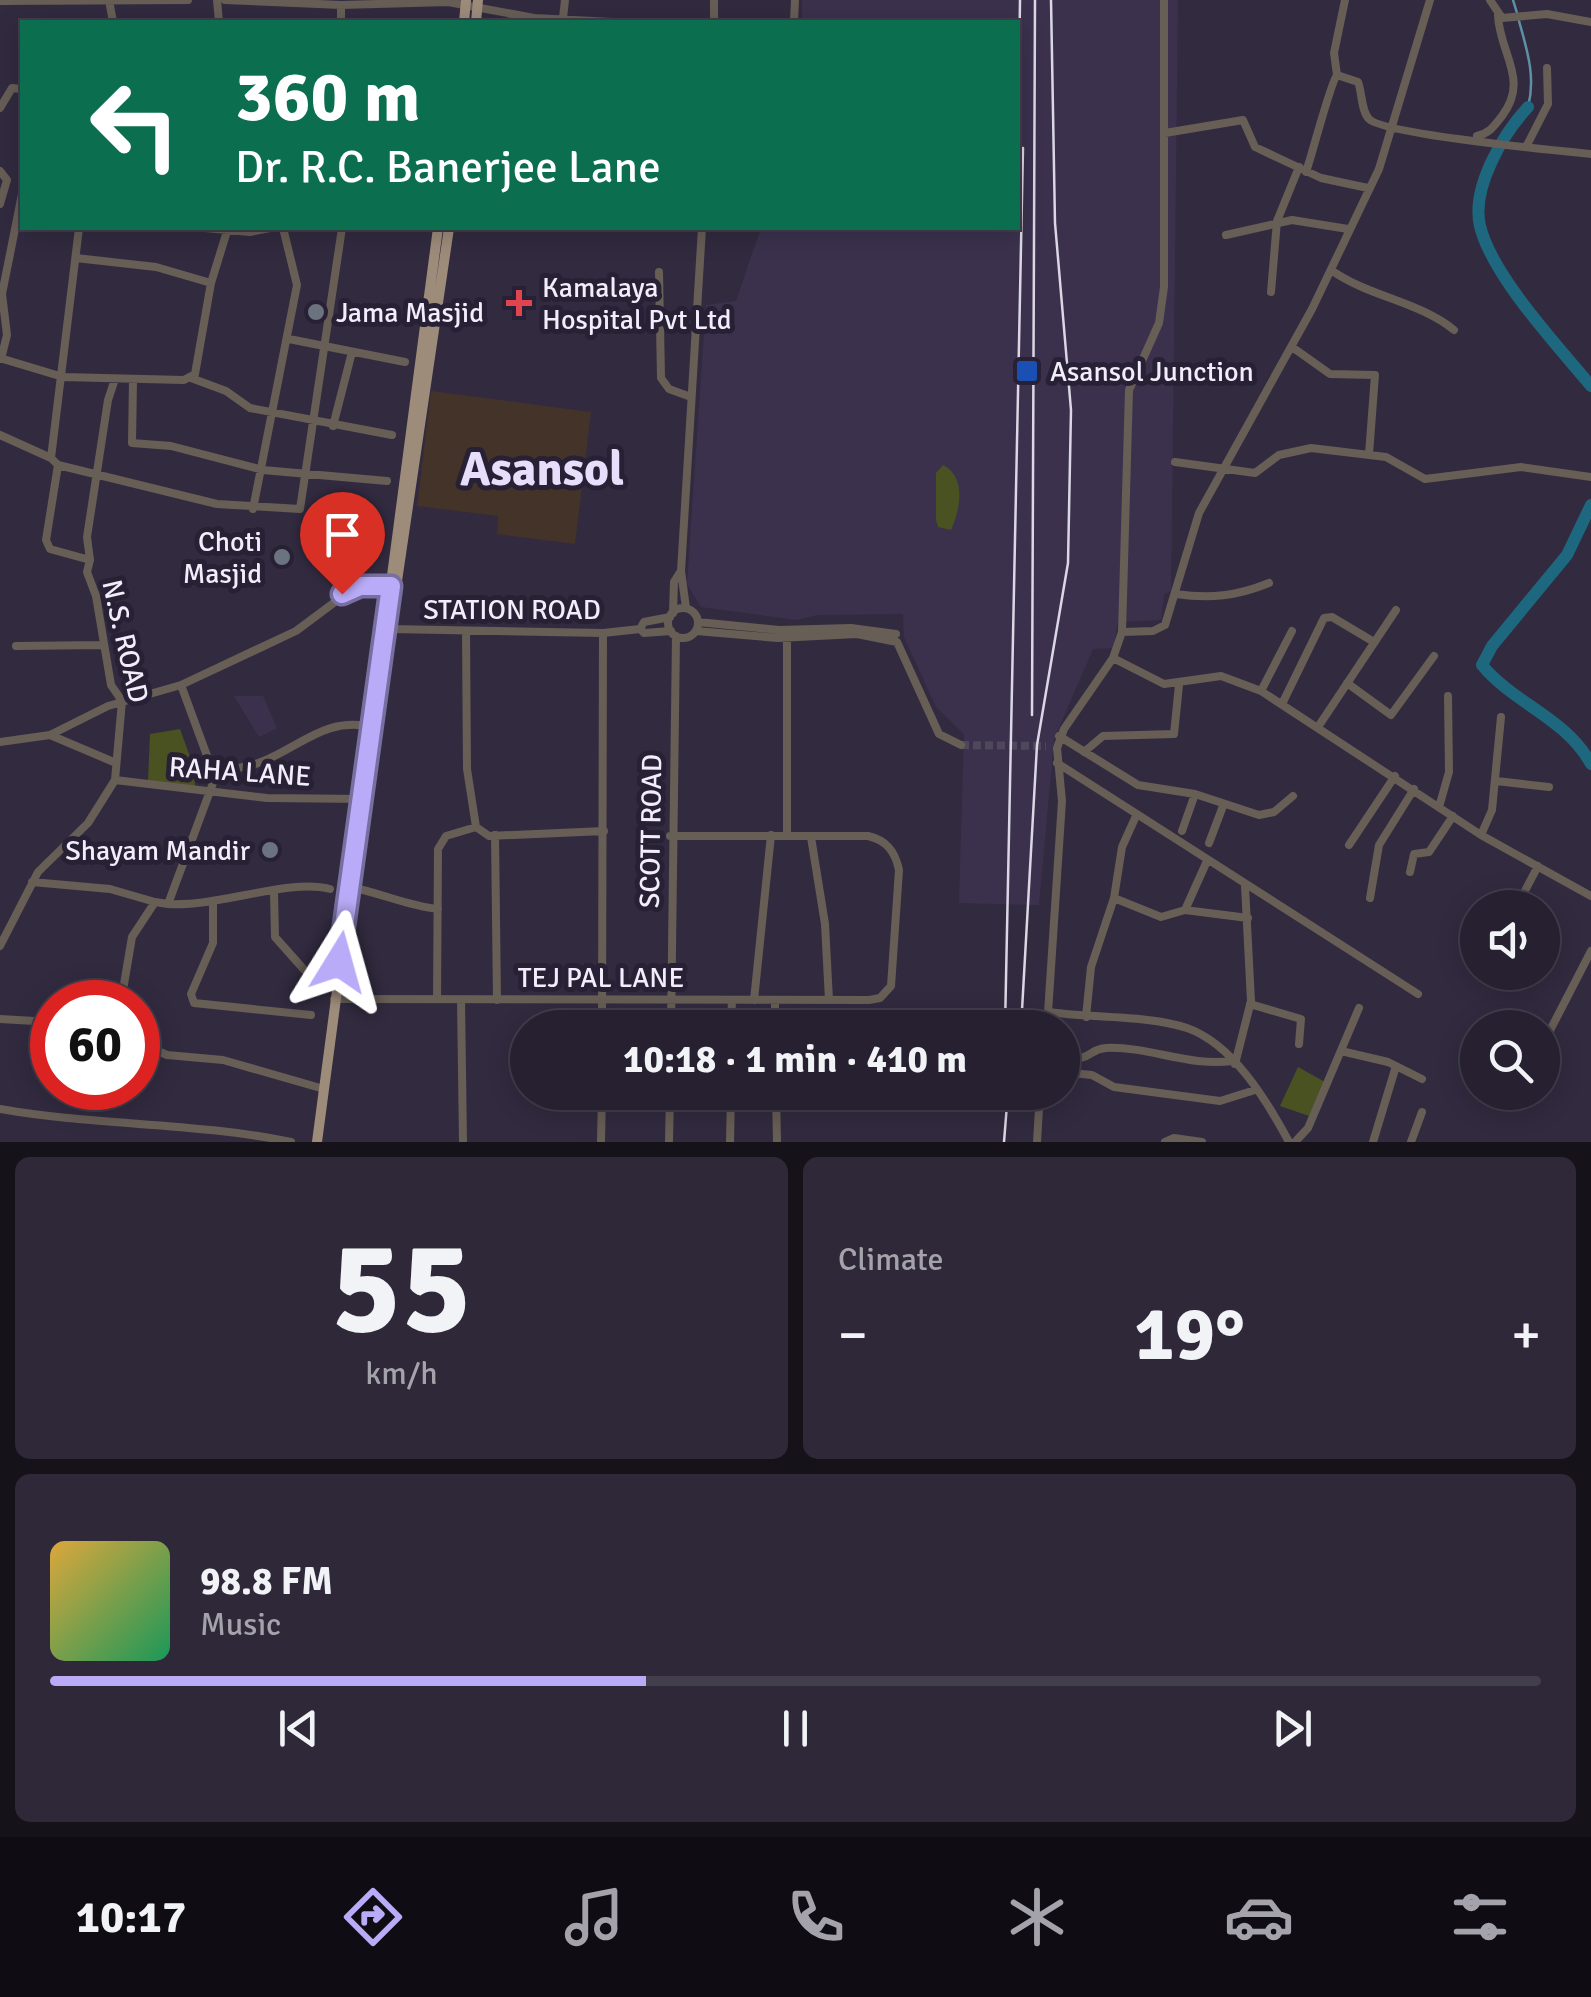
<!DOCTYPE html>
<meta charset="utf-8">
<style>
:root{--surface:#262030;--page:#2e2838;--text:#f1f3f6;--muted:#a4a3ab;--line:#423e4c;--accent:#b9abf7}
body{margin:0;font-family:Signika,sans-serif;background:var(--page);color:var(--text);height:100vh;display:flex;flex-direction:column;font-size:38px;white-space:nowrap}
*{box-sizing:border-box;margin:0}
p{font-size:32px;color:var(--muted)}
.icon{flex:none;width:55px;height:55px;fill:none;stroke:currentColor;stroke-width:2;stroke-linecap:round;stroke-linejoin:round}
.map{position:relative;height:1142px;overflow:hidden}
.drawer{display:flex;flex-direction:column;gap:15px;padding:15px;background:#15121a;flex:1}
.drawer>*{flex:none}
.top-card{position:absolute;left:20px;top:20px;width:1000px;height:210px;border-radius:0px;box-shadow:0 5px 25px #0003,0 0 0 2px var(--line);background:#0b6e4f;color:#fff;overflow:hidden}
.controls{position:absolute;left:1460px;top:890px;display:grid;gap:20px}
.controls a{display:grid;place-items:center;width:100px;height:100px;border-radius:50%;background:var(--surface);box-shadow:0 5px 25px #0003,0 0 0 2px var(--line);font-size:50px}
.speed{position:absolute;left:30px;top:980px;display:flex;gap:20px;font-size:50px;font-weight:700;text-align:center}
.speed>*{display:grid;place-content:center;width:130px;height:130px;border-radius:50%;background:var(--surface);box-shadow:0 5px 25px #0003,0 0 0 2px var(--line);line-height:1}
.speed .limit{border:15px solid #d22;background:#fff;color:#111}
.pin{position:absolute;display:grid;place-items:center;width:85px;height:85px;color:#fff;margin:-102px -42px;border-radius:50% 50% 50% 0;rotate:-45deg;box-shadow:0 0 10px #0007}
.pin .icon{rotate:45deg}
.me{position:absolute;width:110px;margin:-55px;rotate:8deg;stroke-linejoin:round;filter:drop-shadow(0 0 8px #0008)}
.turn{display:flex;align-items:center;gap:35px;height:210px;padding:0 50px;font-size:45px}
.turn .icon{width:130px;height:130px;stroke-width:2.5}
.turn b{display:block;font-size:70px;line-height:85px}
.big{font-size:75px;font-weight:800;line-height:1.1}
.drawer .tile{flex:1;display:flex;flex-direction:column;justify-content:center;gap:15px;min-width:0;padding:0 35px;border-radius:15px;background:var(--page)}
.drawer .dial{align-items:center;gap:0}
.dial b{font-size:130px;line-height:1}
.song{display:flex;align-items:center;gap:30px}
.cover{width:120px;height:120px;border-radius:15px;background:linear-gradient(135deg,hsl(40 70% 55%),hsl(150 70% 35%))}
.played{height:10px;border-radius:5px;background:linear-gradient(90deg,var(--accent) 40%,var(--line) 40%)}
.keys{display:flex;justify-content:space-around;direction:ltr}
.heat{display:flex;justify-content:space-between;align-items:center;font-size:55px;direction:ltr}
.drawer .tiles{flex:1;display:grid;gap:15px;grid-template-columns:1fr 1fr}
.tile:last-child{grid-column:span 2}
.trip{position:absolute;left:510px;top:1010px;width:570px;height:100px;border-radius:50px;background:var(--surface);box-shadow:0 5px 25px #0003,0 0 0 2px var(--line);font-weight:800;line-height:100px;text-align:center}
.menu{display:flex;height:160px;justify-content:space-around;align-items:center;background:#0f0d13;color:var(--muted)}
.menu .icon{width:70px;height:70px}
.menu .current{color:var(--accent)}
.menu b{font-size:45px;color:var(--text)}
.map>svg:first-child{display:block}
.built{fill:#3b314d}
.education{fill:#433328}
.green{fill:#4b5221}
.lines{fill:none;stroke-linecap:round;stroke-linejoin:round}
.stream{stroke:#5d90a4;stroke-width:2.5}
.river{stroke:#1e687f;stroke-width:12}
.minor-tunnel{stroke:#4f485c;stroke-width:8;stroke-dasharray:8 4;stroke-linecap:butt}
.minor{stroke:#675e56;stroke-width:8}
.major{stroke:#9e8c7b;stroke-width:10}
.rail{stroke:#dbd7e5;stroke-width:2.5}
.route-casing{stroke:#786fa1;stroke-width:25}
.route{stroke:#b9abf7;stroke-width:18}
.health-dot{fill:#e0444e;stroke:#282136;stroke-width:4}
.worship-dot{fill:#6b7280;stroke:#282136;stroke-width:4}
.transit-dot{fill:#1a4fb4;stroke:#282136;stroke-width:4}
.labels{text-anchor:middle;stroke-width:10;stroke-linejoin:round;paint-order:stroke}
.poi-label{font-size:28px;fill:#f1edfb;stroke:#282136;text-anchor:start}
.street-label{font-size:28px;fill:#f1edfb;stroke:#282136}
.town-label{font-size:48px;font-weight:bold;fill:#e6defa;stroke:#282136}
</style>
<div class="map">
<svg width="1591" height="1142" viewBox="0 0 1591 1142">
<rect width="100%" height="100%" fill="#322b40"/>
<path class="built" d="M802 0H1178L1171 591 1164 594 1161 620 1118 622 1113 648 1093 649 1054 739 1039 905 959 903 964 734 936 707 904 637 903 614 817 615 796 620 701 607 687 584 706 305 736 301 761 228H1018V22H802Z
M234 696H263L277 728 259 737Z"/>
<path class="education" d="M431 391 591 412 575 544 497 534 498 516 417 506Z"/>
<path class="green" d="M943 465C967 477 960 510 951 530L938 527 936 520V473Z
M180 729 194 768 195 786 148 782 150 734Z
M1298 1067 1325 1082 1309 1116 1280 1106Z"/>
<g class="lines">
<path class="stream" d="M1513 0 1517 13
M1519 21C1527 50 1536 77 1528 107"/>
<path class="river" d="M1528 107C1503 134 1471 188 1480 226 1492 276 1558 346 1591 386
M1591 505 1567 555 1492 646 1482 665C1514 704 1566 718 1591 764"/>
<path class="minor-tunnel" d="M961 745 1046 746"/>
<path class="minor" d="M109 0 113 22
M217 0 219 22
M225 0 341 5 448 2 534 18 612 22
M1490 0 1502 18 1547 14 1591 22
M0 1 188 0
M341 5V22
M563 18 565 0
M506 22 529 19
M714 22V0
M794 22 795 0
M1337 75 1334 53 1345 0
M0 108 12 88 22 89
M1165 133 1243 120 1255 147 1321 178 1368 188
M1477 136C1490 133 1494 126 1502 116 1530 79 1499 53 1498 15
M1526 147 1548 104 1547 68
M0 171 7 180 0 204
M1306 172C1312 155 1331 81 1337 75L1358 82C1362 91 1361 111 1369 119 1382 134 1560 151 1591 154
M205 228 250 232 270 228
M1226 235 1292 220 1348 229
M1331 270C1369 297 1418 301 1454 330
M659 272 661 378 669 389 691 397
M211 283 228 228
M1271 292 1277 221 1299 167
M289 339 405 362
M1292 347 1330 374 1375 375 1369 454
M0 358 63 377 184 380 195 374 211 283 156 267 76 258
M1 359 7 335 2 294 22 194
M191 378 226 391 250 408 392 435
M133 380 132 443 171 446 263 470 387 481
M333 426 352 352
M0 435 51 458
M1175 462 1255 473 1279 455 1311 448 1386 457 1425 479 1521 467 1591 477
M58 465 217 504 300 509 342 228
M253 509 297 285 283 228
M90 560 87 537 108 400 115 379
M681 571 702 228
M1176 594C1210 599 1237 596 1269 583
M668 623a15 15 0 1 1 30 0a15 15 0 1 1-30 0Z
M673 613 674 582 681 571 686 608
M670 617 644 622 640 629 644 633 671 631
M698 622 779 630 851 628 896 634
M389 629 603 633 640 629
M466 631 467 769 476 827 489 836 604 831
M696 631 778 638 857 634 897 642 939 734 961 745
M1122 632 1129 390 1159 323 1164 287V0
M787 638V835
M16 646 102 645
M1113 658 1122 632 1153 631 1165 625 1199 513 1312 309 1379 169 1430 0
M1347 683 1391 715 1434 656
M1261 691 1292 631
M1282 704 1324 618 1332 617 1374 642
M1318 727 1396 610
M50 735 116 763
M1059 736 1138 785 1195 794 1259 815 1274 812 1293 796
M0 742 50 735 108 706 181 685 296 631 351 590 391 586
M1084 752 1103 736 1174 734 1179 685
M1057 763 1418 994
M213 772C229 769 246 768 261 762 300 747 326 716 372 727
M115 780 267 798 363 799
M1496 781 1549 787
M1439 807 1449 772 1448 696
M1182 831 1195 794
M495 835 497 1000
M1481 835 1492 810 1501 717
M811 837 825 924 829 1000
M1209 843 1223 806
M1349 845 1395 776
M1410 872 1414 854 1429 852 1453 816
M32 882 110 889 155 902
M350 887C381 893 408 906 438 909
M274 893 275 937 315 982
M1114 898 1161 917 1185 910 1248 918
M1370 898 1379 845 1414 789
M213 903V943L191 994 194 1003 311 1015
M168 904C221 907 288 878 330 889
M1516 908 1538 866
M1185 910 1207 861
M0 946 38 872 88 823 115 780 122 701 111 685 96 596 87 572 90 560 50 549 46 540 58 465 51 458 79 228
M334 999 869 1000 880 998 891 986 899 870C895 851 886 840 868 836H670
M437 999 438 849 446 836 476 827
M461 1000 463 1142
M754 1000 771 835
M775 1000V1028
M121 1002 132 937 155 902 168 904 213 783V772L181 685
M1250 1004 1301 1019 1299 1044
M1048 1012C1090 1018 1148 1015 1187 1028 1233 1044 1267 1101 1289 1142
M1086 1017 1091 967 1114 898 1122 847 1136 816
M0 1019 52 1022
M602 1028 603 633
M671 1028 676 636
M731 1028 732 1000
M1047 1028 1062 801 1057 748 1064 729 1113 658 1164 684 1221 676 1261 691 1481 835 1591 896
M138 1034 149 1047 167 1055 223 1060 324 1089
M1542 1046 1591 951
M1341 1051 1388 1062 1422 1079
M1062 1059C1093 1061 1088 1049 1106 1048 1148 1046 1190 1067 1232 1061
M1235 1064 1251 1001 1245 886
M1062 1072 1092 1075 1114 1087 1220 1101 1255 1090
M776 1092 777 1142
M0 1109C96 1126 196 1122 291 1142
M601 1142 602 1092
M669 1142 670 1092
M730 1142 731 1092
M1037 1142 1040 1092
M1165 1142 1174 1138 1202 1142
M1295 1142 1308 1128 1359 1008
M1373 1142 1396 1066
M1411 1142 1422 1112"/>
<path class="major" d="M464 22 466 0
M476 22 478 0
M388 642 449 228
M317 1142 438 228"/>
<path class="rail" d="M1018 153 1020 0
M1032 715 1035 0
M1005 1028 1023 148
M1021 1028 1037 745 1068 563 1071 410 1055 223 1051 0
M1004 1142 1008 1092"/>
</g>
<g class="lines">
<defs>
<path id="route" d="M339 962 391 586H360L342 594"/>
</defs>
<use href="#route" class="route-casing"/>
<use href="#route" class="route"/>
</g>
<path class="health-dot" d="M514 288h10v10h10v10h-10v10h-10v-10h-10v-10h10z"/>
<g class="worship-dot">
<circle cx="316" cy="312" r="10"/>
<circle cx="282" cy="557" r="10"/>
<circle cx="270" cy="850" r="10"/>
</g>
<rect class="transit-dot" x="1015" y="359" width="24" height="24" rx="5"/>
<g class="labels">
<g class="poi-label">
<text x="542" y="297">Kamalaya<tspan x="542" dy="32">Hospital Pvt Ltd</tspan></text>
<text x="336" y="322">Jama Masjid</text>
<text x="1050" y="381">Asansol Junction</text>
<text x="262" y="551" text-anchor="end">Choti<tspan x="262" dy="32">Masjid</tspan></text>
<text x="250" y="860" text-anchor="end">Shayam Mandir</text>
</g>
<g class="street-label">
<text x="512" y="619">STATION ROAD</text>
<text transform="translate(126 641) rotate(77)" y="10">N.S. ROAD</text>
<text transform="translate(240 771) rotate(4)" y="10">RAHA LANE</text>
<text transform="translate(650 831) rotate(-89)" y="10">SCOTT ROAD</text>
<text x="601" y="987">TEJ PAL LANE</text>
</g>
<g class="town-label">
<text x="542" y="485">Asansol</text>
</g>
</g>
</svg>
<div class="controls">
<a><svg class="icon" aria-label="sound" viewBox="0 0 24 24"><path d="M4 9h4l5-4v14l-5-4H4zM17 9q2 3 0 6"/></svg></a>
<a><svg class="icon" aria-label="search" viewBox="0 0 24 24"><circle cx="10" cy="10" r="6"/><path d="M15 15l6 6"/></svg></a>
</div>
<div class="speed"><div class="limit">60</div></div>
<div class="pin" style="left:342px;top:594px;background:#d93025"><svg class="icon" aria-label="arrive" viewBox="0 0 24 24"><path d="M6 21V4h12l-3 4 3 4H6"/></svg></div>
<svg class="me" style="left:339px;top:962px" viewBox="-20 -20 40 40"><path d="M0-17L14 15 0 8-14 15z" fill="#b9abf7" stroke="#fff" stroke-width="4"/></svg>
<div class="trip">10:18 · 1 min · 410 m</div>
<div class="top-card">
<div class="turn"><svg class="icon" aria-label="left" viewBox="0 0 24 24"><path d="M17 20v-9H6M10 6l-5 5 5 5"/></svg><div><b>360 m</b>Dr. R.C. Banerjee Lane</div></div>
</div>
</div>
<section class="drawer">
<div class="tiles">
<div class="tile dial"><b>55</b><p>km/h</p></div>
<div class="tile"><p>Climate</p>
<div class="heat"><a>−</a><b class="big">19°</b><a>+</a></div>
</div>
<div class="tile">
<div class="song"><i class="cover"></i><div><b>98.8 FM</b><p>Music</p></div></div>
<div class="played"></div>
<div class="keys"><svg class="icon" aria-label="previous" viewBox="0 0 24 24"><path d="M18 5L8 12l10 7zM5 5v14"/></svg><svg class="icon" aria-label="pause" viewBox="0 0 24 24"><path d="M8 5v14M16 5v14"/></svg><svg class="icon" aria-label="next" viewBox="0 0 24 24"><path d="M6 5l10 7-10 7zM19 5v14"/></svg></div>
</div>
</div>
</section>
<nav class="menu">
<b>10:17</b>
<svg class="icon current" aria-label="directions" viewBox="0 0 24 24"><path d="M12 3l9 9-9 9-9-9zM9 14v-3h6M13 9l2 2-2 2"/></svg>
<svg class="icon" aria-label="music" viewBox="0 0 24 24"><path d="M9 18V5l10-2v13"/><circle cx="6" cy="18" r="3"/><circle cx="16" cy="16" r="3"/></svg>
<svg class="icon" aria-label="phone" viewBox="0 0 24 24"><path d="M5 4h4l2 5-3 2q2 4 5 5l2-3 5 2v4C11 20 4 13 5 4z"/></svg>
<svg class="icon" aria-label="climate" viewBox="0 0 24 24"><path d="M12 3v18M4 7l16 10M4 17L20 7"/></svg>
<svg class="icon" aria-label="car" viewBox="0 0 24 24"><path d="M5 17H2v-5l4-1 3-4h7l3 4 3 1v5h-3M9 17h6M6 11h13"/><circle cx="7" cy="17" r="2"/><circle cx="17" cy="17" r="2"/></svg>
<svg class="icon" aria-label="filters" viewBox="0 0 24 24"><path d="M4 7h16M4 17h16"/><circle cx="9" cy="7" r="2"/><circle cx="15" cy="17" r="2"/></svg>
</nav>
